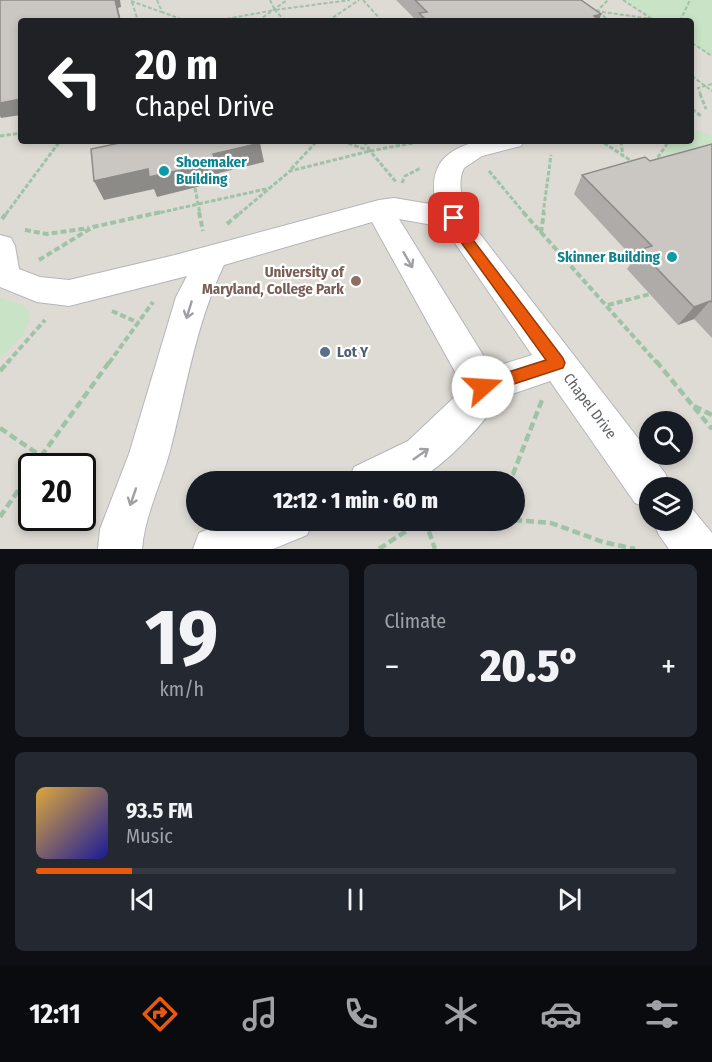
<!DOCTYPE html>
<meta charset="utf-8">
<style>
:root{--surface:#171b24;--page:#242831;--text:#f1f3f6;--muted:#9ea1a6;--line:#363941;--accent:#ea580c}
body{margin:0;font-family:"Fira Sans Condensed",sans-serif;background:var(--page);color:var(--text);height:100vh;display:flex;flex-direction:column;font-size:22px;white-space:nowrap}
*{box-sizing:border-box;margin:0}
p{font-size:20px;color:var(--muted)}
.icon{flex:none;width:33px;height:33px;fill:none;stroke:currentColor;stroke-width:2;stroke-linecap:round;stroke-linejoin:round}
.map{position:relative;height:549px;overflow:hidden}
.panel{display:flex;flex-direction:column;gap:15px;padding:15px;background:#0d0f14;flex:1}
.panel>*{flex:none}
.top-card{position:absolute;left:18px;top:18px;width:676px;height:126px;border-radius:6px;box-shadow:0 3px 9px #0003;background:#202124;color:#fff;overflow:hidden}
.controls{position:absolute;left:639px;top:411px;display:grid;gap:12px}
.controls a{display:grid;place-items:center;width:54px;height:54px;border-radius:50%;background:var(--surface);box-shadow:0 3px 9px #0003;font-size:30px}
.speed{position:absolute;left:18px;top:453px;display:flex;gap:12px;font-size:30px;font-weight:700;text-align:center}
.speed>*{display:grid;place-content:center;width:78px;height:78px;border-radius:50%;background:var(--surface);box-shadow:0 3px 9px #0003;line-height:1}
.speed .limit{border:3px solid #111;border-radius:9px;background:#fff;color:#111}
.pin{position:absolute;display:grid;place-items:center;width:51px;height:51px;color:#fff;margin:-26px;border-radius:12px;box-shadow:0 3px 9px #0006}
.me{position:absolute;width:66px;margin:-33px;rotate:71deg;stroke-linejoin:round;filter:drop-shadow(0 0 4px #0008)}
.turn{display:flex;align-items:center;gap:21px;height:126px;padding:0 18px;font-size:27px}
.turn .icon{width:78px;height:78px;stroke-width:2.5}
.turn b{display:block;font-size:42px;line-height:51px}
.big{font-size:45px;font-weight:800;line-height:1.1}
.panel .card{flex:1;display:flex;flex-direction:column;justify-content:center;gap:9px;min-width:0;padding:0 21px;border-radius:9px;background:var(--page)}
.panel .dial{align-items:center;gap:0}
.dial b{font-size:78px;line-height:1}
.song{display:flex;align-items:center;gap:18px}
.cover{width:72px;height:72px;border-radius:9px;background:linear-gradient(135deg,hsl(40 70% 55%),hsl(240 70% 35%))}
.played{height:6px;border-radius:3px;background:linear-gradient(90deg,var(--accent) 15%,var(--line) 15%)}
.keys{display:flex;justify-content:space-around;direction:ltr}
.heat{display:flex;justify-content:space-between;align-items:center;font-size:33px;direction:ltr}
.panel .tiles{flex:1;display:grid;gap:15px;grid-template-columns:1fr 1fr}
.card:last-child{grid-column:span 2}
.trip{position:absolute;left:186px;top:471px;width:339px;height:60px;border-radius:30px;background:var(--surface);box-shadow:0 3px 9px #0003;font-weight:800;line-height:60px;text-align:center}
.tab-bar{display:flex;height:96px;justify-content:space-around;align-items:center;background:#090b0e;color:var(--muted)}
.tab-bar .icon{width:42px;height:42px}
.tab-bar .selected{color:var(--accent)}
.tab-bar b{font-size:27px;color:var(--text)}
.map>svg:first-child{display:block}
.education{fill:#dedbd5;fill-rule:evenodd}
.green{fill:#c8e3c6}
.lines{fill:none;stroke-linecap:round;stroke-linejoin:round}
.minor-casing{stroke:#b3b6b9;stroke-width:2}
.path-far3{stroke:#9fc3a7;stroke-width:2;stroke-dasharray:4 2;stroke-linecap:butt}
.path-far2{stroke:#9fc3a7;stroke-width:3;stroke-dasharray:4.5 2;stroke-linecap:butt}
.path-far1{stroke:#9fc3a7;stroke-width:4;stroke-dasharray:6 3;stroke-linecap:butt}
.path{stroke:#9fc3a7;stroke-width:4.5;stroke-dasharray:8 4;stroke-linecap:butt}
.minor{fill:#fff;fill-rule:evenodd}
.wall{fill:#aeaba8}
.shaded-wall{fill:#8d8b88}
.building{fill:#cac7c3;stroke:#8d8b88;stroke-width:1.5}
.oneway{stroke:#9ea0a3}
.route{fill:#ea580c;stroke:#983908;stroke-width:1.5}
.culture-dot{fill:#0f9aa8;stroke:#fff;stroke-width:2}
.education-dot{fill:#8d6e63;stroke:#fff;stroke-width:2}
.service-dot{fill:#5c6f8a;stroke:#fff;stroke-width:2}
.labels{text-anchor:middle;stroke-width:4.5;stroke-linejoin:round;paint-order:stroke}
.culture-label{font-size:15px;font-weight:bold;fill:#0d838f;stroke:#fff;text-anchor:start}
.education-label{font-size:15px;font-weight:bold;fill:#785e54;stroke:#fff;text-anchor:end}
.service-label{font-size:15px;font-weight:bold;fill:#4e5e75;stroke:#fff;text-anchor:start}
.street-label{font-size:15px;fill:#5e6165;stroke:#fff}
</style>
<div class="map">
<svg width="712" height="549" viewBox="0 0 712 549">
<rect width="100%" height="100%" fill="#eeece6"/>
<path class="education" d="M0 0H712V549H0ZM21 21H692V141H21ZM650 422H682V454H650ZM32 466H82V518H32ZM196 482H514V520H196ZM650 488H682V520H650Z"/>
<path class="green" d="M624 0H712V56L692 43V21H657Z
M692 129 712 135V145L659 162 671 141H692Z
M0 298 23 305 31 314 24 334 0 358Z"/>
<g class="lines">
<defs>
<path id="minor" d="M479 141H524L521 146 482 156 464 168C455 186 465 208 473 225L665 473 671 488H650V509L635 503 550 381 498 399C489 420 436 475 413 481 399 485 365 482 348 482L354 467 408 441 464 388 372 222 224 265C196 323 186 389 170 451 161 484 145 515 142 549H98L100 529 129 454 176 297 187 276 69 306 37 302 0 287V235L11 238 15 246 19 269 40 277 69 280 175 255 379 200 394 198 436 205C428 167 443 150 479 141ZM399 219 444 227 532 355 491 368Z
M682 502 689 505 712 533V549H669L659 535 652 520H682Z
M231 520H314L307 535 273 549H193L199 533Z"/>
</defs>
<use href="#minor" class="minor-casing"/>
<path class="path-far3" d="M157 0 162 12 186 21
M270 0 275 10 350 0
M363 0 382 21
M623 0 655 21
M131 1 161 12
M132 2 138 21
M596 11 652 19
M596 12 608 0
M598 12 610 21
M215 21 275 10 285 21
M258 21 287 0
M328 21 359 0
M680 21 690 0
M692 43 712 56
M692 76 712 91
M701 95 698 88 712 84"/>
<path class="path-far2" d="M700 94 706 109
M692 109 701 116
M0 136 21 133
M342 141 370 151 397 183
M621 141 623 157
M604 143 633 162
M370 151 423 141
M654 163 669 141
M291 169 317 141
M489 171 525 214
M402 183 405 176 421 168
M195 188 200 214
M6 214 60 141
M154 214 270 188
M239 214 290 171 370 151 364 141
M543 214 551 155"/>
<path class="path-far1" d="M199 212 203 231
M523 212 657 363
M2 219 7 212
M227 224 241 212
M25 230 47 234 89 228
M541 233 544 212
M39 260 93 227 161 212
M608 305 650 294
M112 311 139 323
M7 363 45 320
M109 363 153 302"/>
<path class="path" d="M656 361 712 429
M0 371 9 361
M694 406 712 415
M0 428 41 456
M34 466 110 361
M503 482 513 474 542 400
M0 517 32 470
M425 520 435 549
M514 520 551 523 603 542 635 549
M379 549 423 520"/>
<use href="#minor" class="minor"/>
</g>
<path class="wall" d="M396 0H581L601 14 599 20 601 21H417Z
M712 144V338L694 319 678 325 627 269 634 259 574 194 582 175 650 161Z"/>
<path class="shaded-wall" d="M115 0H120L121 7 118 8 121 21H120Z
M601 14 599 21 594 16Z
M21 99V115L1 118 0 116V103Z
M260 143 264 162 219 173 221 181 157 197 154 189 104 200 94 181Z
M710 301 694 319 678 325 694 307Z"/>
<path class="building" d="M0 0H115L120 21H21V99L0 103Z
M415 0H581L601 14 594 16 601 21H427L419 13 427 12Z
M129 141H260V143L213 154 216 162 149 177 148 169 94 181 91 149Z
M712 144V302L710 301 694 307 639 250 652 246 582 175 645 157 650 161Z"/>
<defs><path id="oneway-shaft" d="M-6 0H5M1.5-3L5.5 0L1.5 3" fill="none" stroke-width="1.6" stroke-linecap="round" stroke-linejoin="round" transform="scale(1.5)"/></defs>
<g class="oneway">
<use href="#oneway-shaft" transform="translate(408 260) rotate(60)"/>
<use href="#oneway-shaft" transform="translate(189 310) rotate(107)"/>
<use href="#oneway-shaft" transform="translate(421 454) rotate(-35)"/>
<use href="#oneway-shaft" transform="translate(133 497) rotate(109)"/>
</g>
<path class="route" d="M454 213 458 215 467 232 563 358 565 363 563 368 483 394 477 392 475 387 477 382 546 360 458 238 448 218Z"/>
<g class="culture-dot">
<circle cx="164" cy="171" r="6"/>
<circle cx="672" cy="257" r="6"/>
</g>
<circle class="education-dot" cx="356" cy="281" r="6"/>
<circle class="service-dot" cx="325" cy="352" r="6"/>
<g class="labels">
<g class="culture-label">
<text x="176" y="167">Shoemaker<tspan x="176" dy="17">Building</tspan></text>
<text x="660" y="262" text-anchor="end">Skinner Building</text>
</g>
<g class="education-label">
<text x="344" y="277">University of<tspan x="344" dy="17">Maryland, College Park</tspan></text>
</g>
<g class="service-label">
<text x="337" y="357">Lot Y</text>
</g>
<g class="street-label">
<text transform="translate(590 406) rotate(53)" y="5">Chapel Drive</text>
</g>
</g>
</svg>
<div class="controls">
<a><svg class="icon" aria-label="search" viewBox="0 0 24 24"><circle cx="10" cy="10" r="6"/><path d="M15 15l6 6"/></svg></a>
<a><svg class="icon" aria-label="layers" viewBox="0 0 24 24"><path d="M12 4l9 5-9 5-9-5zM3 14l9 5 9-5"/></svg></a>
</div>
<div class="speed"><div class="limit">20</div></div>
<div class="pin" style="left:454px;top:218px;background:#d93025"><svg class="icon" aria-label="arrive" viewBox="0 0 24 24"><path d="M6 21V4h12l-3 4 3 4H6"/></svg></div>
<svg class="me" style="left:483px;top:387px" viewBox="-20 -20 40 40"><circle r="19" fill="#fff"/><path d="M0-13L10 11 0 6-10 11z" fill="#ea580c"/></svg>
<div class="trip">12:12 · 1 min · 60 m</div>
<div class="top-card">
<div class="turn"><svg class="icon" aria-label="left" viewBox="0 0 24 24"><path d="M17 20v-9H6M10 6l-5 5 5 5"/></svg><div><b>20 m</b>Chapel Drive</div></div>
</div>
</div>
<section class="panel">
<div class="tiles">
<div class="card dial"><b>19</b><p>km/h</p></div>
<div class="card"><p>Climate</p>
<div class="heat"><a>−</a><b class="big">20.5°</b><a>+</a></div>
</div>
<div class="card">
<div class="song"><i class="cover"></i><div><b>93.5 FM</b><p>Music</p></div></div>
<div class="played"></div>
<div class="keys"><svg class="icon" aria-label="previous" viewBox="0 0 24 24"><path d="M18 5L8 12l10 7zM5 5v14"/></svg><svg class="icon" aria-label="pause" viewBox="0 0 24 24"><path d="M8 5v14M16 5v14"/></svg><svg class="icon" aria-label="next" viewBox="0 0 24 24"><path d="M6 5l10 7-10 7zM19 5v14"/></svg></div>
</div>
</div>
</section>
<nav class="tab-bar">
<b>12:11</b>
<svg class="icon selected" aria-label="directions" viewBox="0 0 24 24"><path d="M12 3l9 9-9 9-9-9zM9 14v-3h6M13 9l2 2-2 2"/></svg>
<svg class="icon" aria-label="music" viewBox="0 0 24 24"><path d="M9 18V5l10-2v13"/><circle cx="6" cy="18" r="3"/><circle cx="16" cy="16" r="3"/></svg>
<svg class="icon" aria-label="phone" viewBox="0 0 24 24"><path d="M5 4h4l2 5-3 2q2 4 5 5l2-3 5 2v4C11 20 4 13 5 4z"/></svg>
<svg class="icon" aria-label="climate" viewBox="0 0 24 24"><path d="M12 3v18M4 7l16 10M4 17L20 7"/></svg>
<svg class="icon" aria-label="car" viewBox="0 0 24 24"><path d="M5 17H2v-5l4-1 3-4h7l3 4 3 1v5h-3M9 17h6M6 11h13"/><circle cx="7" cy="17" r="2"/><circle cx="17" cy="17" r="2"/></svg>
<svg class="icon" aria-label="filters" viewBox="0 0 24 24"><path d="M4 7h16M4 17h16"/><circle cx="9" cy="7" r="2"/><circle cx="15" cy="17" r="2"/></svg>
</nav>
